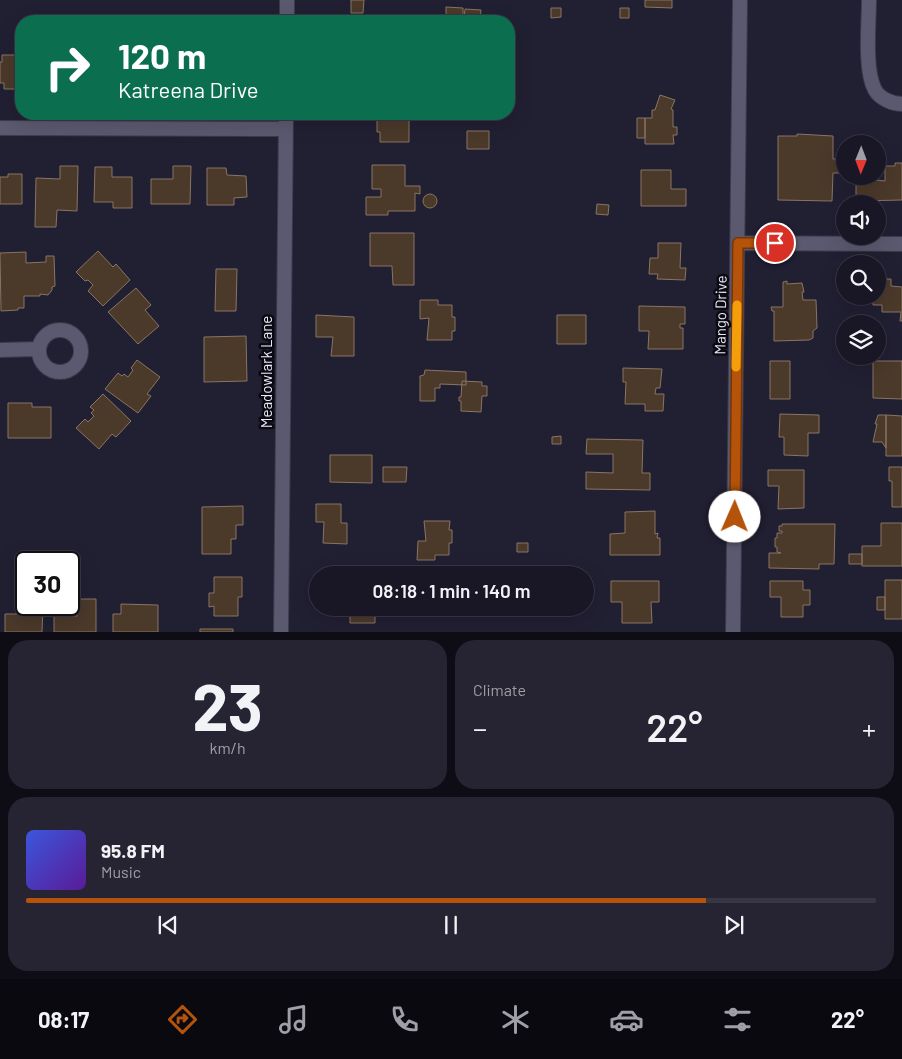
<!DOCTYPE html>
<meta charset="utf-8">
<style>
:root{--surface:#191726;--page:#262432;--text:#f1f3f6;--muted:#9f9fa7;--line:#373643;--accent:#b45309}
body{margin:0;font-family:Barlow,sans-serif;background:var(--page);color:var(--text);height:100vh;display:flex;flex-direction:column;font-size:19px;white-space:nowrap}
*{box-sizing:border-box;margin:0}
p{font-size:16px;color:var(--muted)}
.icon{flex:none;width:28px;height:28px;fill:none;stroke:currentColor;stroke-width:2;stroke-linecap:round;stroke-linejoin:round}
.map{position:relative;height:632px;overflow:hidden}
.sheet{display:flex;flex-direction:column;gap:8px;padding:8px;background:#0e0d15;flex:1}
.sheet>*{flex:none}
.guide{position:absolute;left:15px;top:15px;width:500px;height:105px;border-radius:20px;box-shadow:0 5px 20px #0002,0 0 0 1px var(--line);background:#0b6e4f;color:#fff;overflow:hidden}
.needle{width:32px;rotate:181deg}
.fabs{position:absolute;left:836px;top:135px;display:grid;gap:10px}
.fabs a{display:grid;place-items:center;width:50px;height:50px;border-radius:50%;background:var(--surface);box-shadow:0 5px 20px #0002,0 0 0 1px var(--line);font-size:25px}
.speed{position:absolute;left:15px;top:551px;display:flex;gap:10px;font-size:25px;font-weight:700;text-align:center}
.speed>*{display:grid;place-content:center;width:65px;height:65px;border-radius:50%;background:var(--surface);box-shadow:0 5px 20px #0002,0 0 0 1px var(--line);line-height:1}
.speed .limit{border:2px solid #111;border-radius:8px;background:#fff;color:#111}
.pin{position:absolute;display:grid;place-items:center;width:42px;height:42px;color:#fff;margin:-21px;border:2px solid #fff;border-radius:50%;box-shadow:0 1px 5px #0007}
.me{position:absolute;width:55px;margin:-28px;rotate:1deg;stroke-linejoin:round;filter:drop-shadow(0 0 4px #0008)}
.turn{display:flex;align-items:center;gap:18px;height:105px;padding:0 20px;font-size:22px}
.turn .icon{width:65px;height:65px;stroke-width:2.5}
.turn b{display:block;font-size:35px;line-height:42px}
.big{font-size:38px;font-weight:600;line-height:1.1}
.sheet .card{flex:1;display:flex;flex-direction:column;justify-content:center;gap:8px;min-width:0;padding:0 18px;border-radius:20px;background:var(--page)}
.sheet .dial{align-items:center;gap:0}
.dial b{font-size:65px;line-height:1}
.song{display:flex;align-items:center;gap:15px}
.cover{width:60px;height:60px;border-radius:8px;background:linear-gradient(135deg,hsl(230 70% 55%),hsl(270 70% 35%))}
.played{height:5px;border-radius:2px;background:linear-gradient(90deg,var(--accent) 80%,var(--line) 80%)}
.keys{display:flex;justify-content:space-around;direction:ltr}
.heat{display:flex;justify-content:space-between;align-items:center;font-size:28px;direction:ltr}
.sheet .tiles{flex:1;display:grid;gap:8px;grid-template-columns:1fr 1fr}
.card:last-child{grid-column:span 2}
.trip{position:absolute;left:309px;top:566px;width:285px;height:50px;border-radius:25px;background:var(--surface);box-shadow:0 5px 20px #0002,0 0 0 1px var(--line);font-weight:600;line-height:50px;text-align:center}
.tabs{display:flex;height:80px;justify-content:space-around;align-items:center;background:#0a090f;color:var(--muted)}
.tabs .icon{width:35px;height:35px}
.tabs .on{color:var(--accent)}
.tabs b{font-size:22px;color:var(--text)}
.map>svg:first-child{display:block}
.building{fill:#4b392a;stroke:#897564}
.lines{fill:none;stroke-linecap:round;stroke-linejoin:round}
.minor-casing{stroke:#3c3a4b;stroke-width:16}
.minor{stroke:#5a596f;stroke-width:14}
.route-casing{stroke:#753606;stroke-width:12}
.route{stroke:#b45309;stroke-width:9}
.slow{stroke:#f59e0b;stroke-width:9}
.labels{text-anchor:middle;stroke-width:5;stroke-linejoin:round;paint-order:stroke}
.street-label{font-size:15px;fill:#eae9f7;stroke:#0b0a13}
</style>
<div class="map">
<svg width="902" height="632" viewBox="0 0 902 632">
<rect width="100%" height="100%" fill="#211f32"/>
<path class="building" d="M351 0H364L363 13H351Z
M645 0H672V8L645 7Z
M446 7 463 8V18H446Z
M551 8H561V17L551 18Z
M620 8H629V18H620Z
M465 9 481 10 480 19 464 18Z
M2 55H20V63H21V89H4V83H0V62H2Z
M660 95 675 100 671 109 673 110V127H677V135H673L674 144H645V118H652V110H655Z
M377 114H418L417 120 409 119V142H380V132H377Z
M637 118H645V138H637Z
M467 131H489V149H467Z
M797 134 833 136V159H839V173H833L832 201 778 200V136H797Z
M895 163H902V200L856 201V181L867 179 885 181V166H895Z
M372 165H405V186H420V194L415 193V211H388V215H366V197H381V189H372Z
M60 166H78L77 211 57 210 56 227H35L36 178 60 179Z
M173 166H191L190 204H151V179H173Z
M95 167H112V177H132V208H113V202H94Z
M207 168H226L227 175 246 176 247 197 234 198V205H207Z
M641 170H671V189H686V206H641Z
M8 174H22V204H0V177H8Z
M423 201a7 7 0 1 1 14 0a7 7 0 1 1-14 0Z
M597 204 609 205 608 215 596 214Z
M370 233H414V285H393L392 266H370Z
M658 243H681L680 268H686L685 280 657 279 658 274H649L650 258H658Z
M98 251 113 267 116 264 130 280 103 306 88 291 93 285 88 280 85 281 76 272Z
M26 252V263L46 262V256H54L55 286 52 287V290L48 295 40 294V296H24V308H18V310L1 311 0 253Z
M216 269H237L236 311H215Z
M878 279H891V286L902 287V321H900L901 312H882V305H873V296H878Z
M787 281V284L802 283 804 292H802L803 300H816L817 328 813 331V338L809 340 774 341V311H772L771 307H783V282Z
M136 288 151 305 145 310 159 326 138 344 108 312Z
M420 300H438V305H452V317H455V331H452V340H427L429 318 420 319Z
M639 306 685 307V324H680V328H683V349H648L649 331H639Z
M316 315 354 317V356H331L333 337H316Z
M557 315H586V344H557Z
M246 336 247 381 204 382V337Z
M137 360 160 377 147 394 151 396 138 413 105 389 118 373 122 376 124 374 128 377 133 370 131 368Z
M770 361H790V399H770Z
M873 361H902V399L873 398Z
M623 368 662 369 660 388H656L655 394H664L663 411H645V404H625L626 382H623Z
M425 370 466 372V385L440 384V388H435V401H420V376L424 375Z
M462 381 482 382V386H487V396H482L481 412 461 411V401H459V397H461Z
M103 394 131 421 116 437 112 434 99 449 76 428 85 419 88 422 94 416 91 413 94 410 90 407Z
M8 403H32V407H51V438H8Z
M780 414 819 415V433H808V456L784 455V437H779Z
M878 415H886V448L882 442H873L877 424H875Z
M886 415 902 416V456H886Z
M561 436V444H552V437Z
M587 439 643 440 642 473H650V490L586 489V472L613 473V454H586Z
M330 455H372V483L330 482Z
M383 467H407L406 482H383Z
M889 467H902V507H892V481H889Z
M768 470H804V508L778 509 779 486H768Z
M316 504H341V523H347V544L323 543 324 522H316Z
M243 506V525H236V539H231V554H202V507Z
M655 511V534L658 533 657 538H660V555H610V534L625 533V512Z
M424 521H450L449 530H452V543H449V555H435V560H417L418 541H426Z
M881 523H902V566H862V546H881Z
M782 524H835L834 564H819V569L769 568V553H781L777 552V547H775V538H777V533H782V531H779V526H782Z
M517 543H528V552H517Z
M849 554H862V564H849Z
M214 577H242V597H238V616H214V606L209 607V593H214Z
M885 580H902V619H885Z
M611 581H659V602H651L652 623H622V602H611Z
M770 581H803V590H810V605H803V617H781V597H770Z
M877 597H885V610H877Z
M77 599H96V632H54V616H77Z
M121 604 158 605V632H113V614H121Z
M20 607 43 608 42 632H5V614H20Z
M350 608H375V623H350Z
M200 629H233V632H200Z"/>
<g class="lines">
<defs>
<path id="minor" d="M869 0C869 24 864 70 875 90 880 99 893 104 902 104
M287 21V0
M0 128 286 129
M738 243 902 244
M39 351a21 21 0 1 1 42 0a21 21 0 1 1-42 0Z
M0 350 39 349
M281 632 286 114
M733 632 740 0"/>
</defs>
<use href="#minor" class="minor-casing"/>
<use href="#minor" class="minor"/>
</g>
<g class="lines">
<defs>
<path id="route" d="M735 517 738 243H775"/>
</defs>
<use href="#route" class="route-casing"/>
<use href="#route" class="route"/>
<path class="slow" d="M736 367 737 305"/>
</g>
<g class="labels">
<g class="street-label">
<text transform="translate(721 315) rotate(-89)" y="5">Mango Drive</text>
<text transform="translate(267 372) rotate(-90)" y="5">Meadowlark Lane</text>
</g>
</g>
</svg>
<div class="fabs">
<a><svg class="needle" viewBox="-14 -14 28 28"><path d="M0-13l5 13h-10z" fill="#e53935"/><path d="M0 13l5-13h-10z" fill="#9f9fa7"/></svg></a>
<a><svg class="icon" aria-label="sound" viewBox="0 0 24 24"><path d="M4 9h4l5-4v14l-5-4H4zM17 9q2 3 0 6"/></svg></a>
<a><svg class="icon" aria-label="search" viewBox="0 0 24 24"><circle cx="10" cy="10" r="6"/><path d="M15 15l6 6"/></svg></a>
<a><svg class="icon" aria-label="layers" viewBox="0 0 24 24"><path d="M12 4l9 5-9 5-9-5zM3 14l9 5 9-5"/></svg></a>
</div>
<div class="speed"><div class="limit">30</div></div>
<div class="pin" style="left:775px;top:243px;background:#d93025"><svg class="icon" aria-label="arrive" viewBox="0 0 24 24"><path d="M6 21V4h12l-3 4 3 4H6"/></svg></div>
<svg class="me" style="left:735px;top:517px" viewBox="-20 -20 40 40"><circle r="19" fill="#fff"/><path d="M0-13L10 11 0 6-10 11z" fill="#b45309"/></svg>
<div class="trip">08:18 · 1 min · 140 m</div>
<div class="guide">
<div class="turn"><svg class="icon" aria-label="right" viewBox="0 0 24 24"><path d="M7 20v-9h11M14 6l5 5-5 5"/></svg><div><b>120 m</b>Katreena Drive</div></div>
</div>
</div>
<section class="sheet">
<div class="tiles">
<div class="card dial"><b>23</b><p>km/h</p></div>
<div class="card"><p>Climate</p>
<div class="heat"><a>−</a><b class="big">22°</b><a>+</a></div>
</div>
<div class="card">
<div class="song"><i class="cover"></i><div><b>95.8 FM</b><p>Music</p></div></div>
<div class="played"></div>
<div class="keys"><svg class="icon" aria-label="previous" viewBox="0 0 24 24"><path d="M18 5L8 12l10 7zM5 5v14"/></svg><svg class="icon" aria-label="pause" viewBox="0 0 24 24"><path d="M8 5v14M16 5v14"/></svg><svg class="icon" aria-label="next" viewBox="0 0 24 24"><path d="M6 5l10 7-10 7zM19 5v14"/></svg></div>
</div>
</div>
</section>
<nav class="tabs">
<b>08:17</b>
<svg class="icon on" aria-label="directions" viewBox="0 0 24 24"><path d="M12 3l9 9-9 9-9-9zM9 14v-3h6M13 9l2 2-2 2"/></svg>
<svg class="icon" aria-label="music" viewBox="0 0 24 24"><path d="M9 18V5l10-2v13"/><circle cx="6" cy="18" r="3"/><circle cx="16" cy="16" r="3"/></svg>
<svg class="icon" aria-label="phone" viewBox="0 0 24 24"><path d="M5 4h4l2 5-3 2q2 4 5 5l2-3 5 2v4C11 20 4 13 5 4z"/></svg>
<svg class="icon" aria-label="climate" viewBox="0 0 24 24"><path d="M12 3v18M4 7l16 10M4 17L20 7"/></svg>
<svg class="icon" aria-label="car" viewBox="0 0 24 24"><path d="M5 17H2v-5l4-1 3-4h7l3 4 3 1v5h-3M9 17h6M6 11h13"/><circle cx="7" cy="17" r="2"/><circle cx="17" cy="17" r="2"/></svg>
<svg class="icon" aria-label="filters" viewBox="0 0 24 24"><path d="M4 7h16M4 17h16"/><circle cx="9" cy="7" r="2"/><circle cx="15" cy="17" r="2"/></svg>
<b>22°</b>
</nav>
